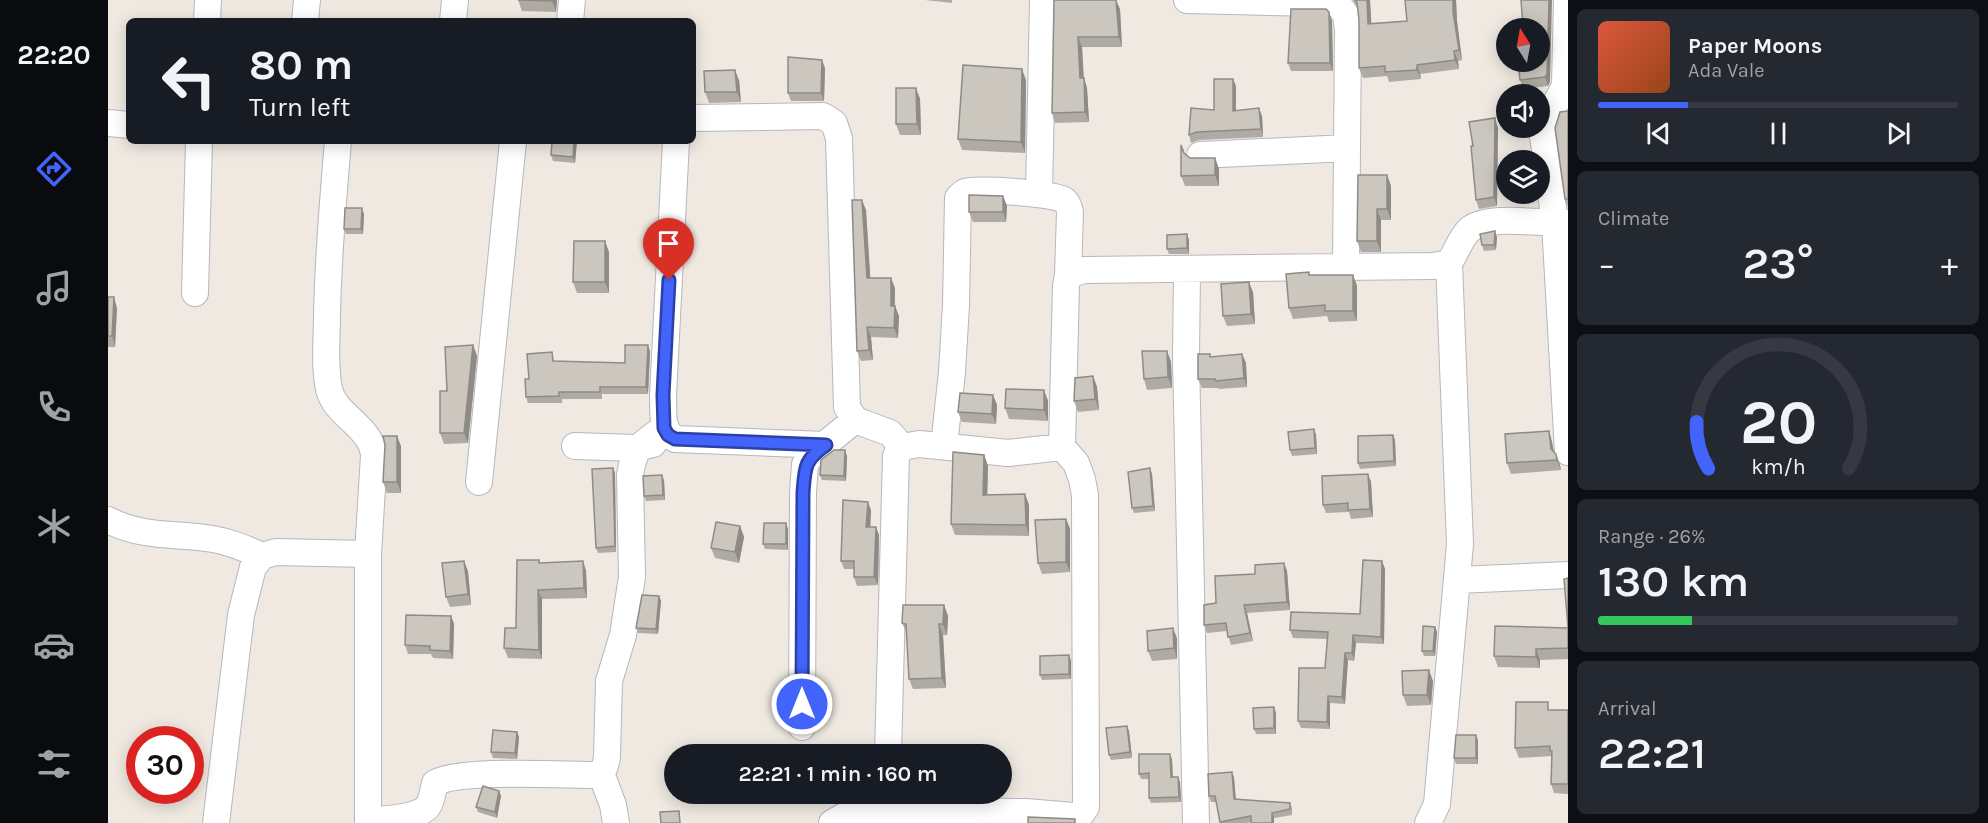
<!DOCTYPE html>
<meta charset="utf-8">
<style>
:root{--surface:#171b24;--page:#242831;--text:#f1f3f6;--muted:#9ea1a6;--line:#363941;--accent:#4264fb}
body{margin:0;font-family:Karla,sans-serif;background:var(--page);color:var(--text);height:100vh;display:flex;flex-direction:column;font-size:22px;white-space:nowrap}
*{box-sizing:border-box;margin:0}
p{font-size:20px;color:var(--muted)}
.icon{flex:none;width:33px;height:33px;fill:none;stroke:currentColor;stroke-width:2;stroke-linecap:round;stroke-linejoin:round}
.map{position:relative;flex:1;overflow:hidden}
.panel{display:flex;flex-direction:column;gap:9px;padding:9px;background:#0d0f14;width:420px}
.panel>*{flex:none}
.hud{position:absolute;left:18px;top:18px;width:570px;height:126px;border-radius:9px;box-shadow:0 3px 15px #0003;background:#171b24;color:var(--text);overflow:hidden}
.needle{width:39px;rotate:349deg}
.tools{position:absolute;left:1388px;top:18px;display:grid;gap:12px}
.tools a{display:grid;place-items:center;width:54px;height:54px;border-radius:50%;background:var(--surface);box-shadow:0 3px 15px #0003;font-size:30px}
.speed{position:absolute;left:18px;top:726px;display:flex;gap:12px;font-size:30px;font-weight:700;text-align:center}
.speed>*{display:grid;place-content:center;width:78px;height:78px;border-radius:50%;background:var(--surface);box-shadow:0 3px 15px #0003;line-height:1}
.speed .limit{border:9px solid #d22;background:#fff;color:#111}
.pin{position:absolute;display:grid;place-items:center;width:51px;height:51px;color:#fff;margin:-62px -26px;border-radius:50% 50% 50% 0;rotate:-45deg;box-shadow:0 0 6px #0007}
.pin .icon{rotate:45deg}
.me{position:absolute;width:66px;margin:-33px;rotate:0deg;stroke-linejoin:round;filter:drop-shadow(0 0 4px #0008)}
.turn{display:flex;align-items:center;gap:21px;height:126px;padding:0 24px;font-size:27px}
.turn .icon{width:78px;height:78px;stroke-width:2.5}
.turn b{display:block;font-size:42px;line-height:51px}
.big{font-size:45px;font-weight:600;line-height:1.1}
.panel .card{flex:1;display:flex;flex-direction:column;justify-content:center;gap:9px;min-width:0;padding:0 21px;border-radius:9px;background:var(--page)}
.panel .dial{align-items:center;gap:0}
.dial svg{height:156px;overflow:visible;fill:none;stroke:var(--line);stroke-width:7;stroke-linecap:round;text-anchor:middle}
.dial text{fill:var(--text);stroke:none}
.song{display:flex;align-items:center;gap:18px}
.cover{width:72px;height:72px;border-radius:9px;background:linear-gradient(135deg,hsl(10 70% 55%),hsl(20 70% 35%))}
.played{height:6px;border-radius:3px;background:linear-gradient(90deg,var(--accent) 25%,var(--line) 25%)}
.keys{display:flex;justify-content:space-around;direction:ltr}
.heat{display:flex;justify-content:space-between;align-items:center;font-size:33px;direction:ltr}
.charge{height:9px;border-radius:4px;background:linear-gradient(90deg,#34c759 26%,var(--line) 0)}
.trip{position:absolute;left:556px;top:744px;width:348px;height:60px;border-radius:30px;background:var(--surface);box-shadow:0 3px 15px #0003;font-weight:600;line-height:60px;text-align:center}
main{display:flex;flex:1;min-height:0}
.tabs{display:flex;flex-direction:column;width:108px;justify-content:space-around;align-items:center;background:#090b0e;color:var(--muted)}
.tabs .icon{width:42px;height:42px}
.tabs .on{color:var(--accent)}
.tabs b{font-size:27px;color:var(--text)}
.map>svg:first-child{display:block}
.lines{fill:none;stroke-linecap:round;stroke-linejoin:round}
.street-casing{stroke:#b4b7c1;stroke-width:28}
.street{stroke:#fff;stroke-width:26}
.wall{fill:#afaba4}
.shaded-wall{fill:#8e8b86}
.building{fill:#cbc7bf;stroke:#8e8b86;stroke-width:1.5}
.route-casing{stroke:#2b41a3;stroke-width:15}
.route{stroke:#4264fb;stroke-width:10}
</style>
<main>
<nav class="tabs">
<b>22:20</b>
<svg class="icon on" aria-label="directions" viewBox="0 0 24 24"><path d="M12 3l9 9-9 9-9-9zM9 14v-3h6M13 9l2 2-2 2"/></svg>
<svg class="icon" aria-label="music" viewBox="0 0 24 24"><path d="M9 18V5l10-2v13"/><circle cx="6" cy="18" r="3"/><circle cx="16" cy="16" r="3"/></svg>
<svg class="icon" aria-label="phone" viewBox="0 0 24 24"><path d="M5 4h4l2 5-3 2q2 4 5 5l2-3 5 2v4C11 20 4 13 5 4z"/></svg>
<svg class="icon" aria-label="climate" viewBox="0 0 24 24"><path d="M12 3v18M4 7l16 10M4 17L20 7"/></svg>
<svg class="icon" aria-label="car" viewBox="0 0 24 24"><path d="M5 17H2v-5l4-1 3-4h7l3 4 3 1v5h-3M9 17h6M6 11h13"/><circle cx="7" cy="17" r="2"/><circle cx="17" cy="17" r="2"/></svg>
<svg class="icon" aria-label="filters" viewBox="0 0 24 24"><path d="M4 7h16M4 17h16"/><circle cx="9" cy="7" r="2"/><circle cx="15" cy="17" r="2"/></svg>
</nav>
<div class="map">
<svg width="1460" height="823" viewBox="0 0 1460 823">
<rect width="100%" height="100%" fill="#efe9e1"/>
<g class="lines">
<defs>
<path id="street" d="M1079 0 1207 3 1216 0
M1227 0 1238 15 1240 31 1238 267
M1459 0 1457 86 1439 119 1435 136 1447 223 1460 452
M99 21 100 0
M197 21 199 0
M345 21 347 0
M462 21 464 0
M585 118 715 116 726 123 731 138 739 407 747 420 782 433 794 447
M0 123 21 125
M230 141C225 199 220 257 219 315 219 339 216 365 221 389 227 416 263 426 266 455L260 554
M568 141 555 395C556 411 552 430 567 439L718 445
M1092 155 1239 148
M931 194 935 0
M1079 270 1078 358 1088 823
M87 293 91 141
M467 446 529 448 545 444
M836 446 844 372 848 305 850 198C851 197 855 193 857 192 868 188 947 193 956 200 960 203 961 207 962 212L960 275
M371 482 405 141
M0 520C35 538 68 533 105 539 123 542 138 549 154 556
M1349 580 1460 575
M694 727 695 493 697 464 705 454 747 420
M780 754 788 456 794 447 811 444 900 453 954 447
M493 773 505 805 508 823
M260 821C275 819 310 819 320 806 324 800 325 790 327 783 351 769 454 775 487 775 497 772 497 767 499 757L501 681 515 635 524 577 522 475C527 445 533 445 556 428
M108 823 133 615 145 567 154 556 168 552 260 554V823
M724 823 738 815 756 810 918 812 965 816 974 813 978 807 977 495 974 479 968 463 954 447 958 286 960 275 976 270 1325 266 1341 263C1348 253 1352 239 1361 230 1379 214 1436 224 1460 223
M1320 823 1329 804 1352 544 1341 263"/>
</defs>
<use href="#street" class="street-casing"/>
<use href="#street" class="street"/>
</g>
<path class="wall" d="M410 0H449L448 12 414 11Z
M817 0H844V3Z
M946 0 1012 9 1014 47H974L976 78 979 88 981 122 947 123 944 113Z
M1245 0H1262L1263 23 1299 21 1297 0H1348L1349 21 1354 60 1350 61 1351 69 1312 74 1313 79 1281 82 1279 76 1255 78 1251 68V20L1250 8Z
M1224 21 1225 71H1183L1180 63Z
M1405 28 1442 82 1440 86 1415 89 1412 80Z
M717 68 716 101H683L680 93Z
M631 80 633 102 601 103 597 92Z
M918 80 917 153 854 150 850 139Z
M1128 86V110L1154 116 1155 137 1091 140 1083 143 1081 135Z
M808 88 812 99 813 135H792L788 124Z
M1460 111V208L1457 199Z
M1390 128 1389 206 1371 209 1368 200 1365 146Z
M469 141 467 163 445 161 443 155Z
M1076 153 1082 158H1107L1111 169V186H1077L1073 176Z
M1279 175 1283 186V220H1273V252H1253L1249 241Z
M895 196 899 206 898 222H865L861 212Z
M758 210 762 278 787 288V306L791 316 790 338 763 337 765 360 753 361 749 351Z
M256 214 255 234H238L236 229Z
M1389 237 1388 250 1376 251 1374 245Z
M1081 240V254H1061L1059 249Z
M501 252V293H469L465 282Z
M1203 275H1245L1249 286V321L1221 322 1219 316 1185 319 1181 308Z
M1145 292 1147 324 1119 326 1115 316Z
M0 297 9 308 7 347H0Z
M365 345 369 356 360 443 336 444 332 433 339 391Z
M540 345 542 352 540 394H494V399H454V403H420L418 397 421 379 446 359 447 362 517 363Z
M1059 351 1063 362 1064 388 1039 390 1036 379Z
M1134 354 1138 363 1139 387 1111 389 1110 388H1094L1090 379 1103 357Z
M985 376 989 387 991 410 970 412 966 401Z
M936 390 940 401V421L901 419 897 408Z
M885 395 889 405 888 424 854 422 850 412Z
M1206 429 1208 435 1209 454 1184 456 1182 450Z
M1441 431 1444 442 1446 452 1448 454 1452 465 1453 470 1403 474 1399 463Z
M1285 435 1287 440 1288 466 1252 469 1250 463Z
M277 445 293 446V493H279L275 482Z
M876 455 880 466 879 495 917 494 921 505V536L847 535 843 524Z
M739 456 738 481 714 480 712 475Z
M505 468 507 473 508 552 490 553 488 548Z
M1042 468 1044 474 1047 511 1026 513 1024 508Z
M1260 474 1263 482 1265 517 1243 519 1241 512 1218 513 1215 505Z
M556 480 557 500 538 501 536 496Z
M763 510 762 527 771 535 770 585 749 586 746 577V569H736L733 561Z
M958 519 962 529V572L934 574 930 563Z
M632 526 636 537 631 563 607 558 603 548Z
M680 529V550L657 549 655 544Z
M1274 561 1277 569 1276 644 1248 643 1246 661 1240 660 1237 704 1222 703V729L1193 728 1190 721 1217 668 1219 639 1185 638 1182 630 1252 614Z
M432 563 478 570 479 598 434 599V659L400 658 396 648 408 628Z
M1176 563 1179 571 1182 610 1139 613 1145 641 1123 645 1119 631 1099 633 1096 625 1108 603 1147 574Z
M360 571 363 605 342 607 338 597Z
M1460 578V659L1432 660V668L1390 667 1386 656 1460 628Z
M551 596 553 601 550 634 530 633 528 628Z
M836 605 840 616 839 635H835L838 688 805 689 801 679 799 634 794 623Z
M343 616 346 624 345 659 325 658 323 654H300L297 645Z
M1327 627 1329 632 1327 656H1316L1314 651Z
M1069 638V659L1044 661 1040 651Z
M963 661V679L934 680 932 675Z
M1325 681 1323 705 1299 706 1295 695Z
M1442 710H1460V794L1446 793 1443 784 1444 756 1411 758 1407 748Z
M1168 713V734H1148L1146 729Z
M1021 731 1024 758 1003 760 1001 755Z
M409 732 411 737 409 759 385 758 383 752Z
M1370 740V764H1348L1346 758Z
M1064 759 1065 777 1072 782 1073 802 1043 803 1041 798V779H1033L1031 774Z
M1126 777 1128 799 1182 803 1184 808V815L1138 823H1112L1108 802H1103L1101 796Z
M391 791 393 796 389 818 370 812 368 807Z
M685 794H712V800L687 801Z"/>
<path class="shaded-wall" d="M444 0H449L448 12 444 1Z
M1008 0 1012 9 1014 47 1011 37Z
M1259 0H1262L1264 33 1260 24Z
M1345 0H1348L1349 21 1354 60 1351 50 1345 12Z
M1441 0H1444L1442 82 1440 86 1437 77Z
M1221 12 1224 21 1225 71 1222 63Z
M970 37 974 47 976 88V78L979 88 981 122 977 112 972 78Z
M1346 51 1350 61 1351 69 1347 60Z
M714 60 717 68 716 101 713 93Z
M1309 65 1312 74 1313 79 1309 70Z
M914 69 918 80 917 153 913 142Z
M627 70 631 80 633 102 629 92Z
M1125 79 1128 86V118L1125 111Z
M808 88 812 99 813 135 809 124Z
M1151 108 1154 116 1155 137 1153 129Z
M1387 118 1390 128 1389 206 1386 197Z
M466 141H469L467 163 465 157Z
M1107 158 1111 169V186L1107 175Z
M1279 175 1283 186V220L1279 209Z
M895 196 899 206 898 222 895 212Z
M754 200 758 210 763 288 759 278Z
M254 208 256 214 255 234 253 229Z
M1269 209 1273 220V252L1269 241Z
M1387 231 1389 237 1388 250 1386 245Z
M1079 234 1081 240V254L1079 248Z
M497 241 501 252V293L497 282Z
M1245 275 1249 286V321L1245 311Z
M783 278 787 288 786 316 783 306Z
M1141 282 1145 292 1147 324 1143 314Z
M6 297 9 308 7 347 4 336Z
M787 306 791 316 790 338 786 328Z
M759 327 763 337 765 360 761 350Z
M365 345 369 356 360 443 356 433Z
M540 345 542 352 540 394 538 387Z
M1059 351 1063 362 1064 388 1060 377Z
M1134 354 1138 363 1139 387 1136 378Z
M985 376 989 387 991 410 987 399Z
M936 390 940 401V421L936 410Z
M885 395 889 405 888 424 884 414Z
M1206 429 1208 435 1209 454 1207 448Z
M1441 431 1444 442 1447 460 1443 449Z
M1285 435 1287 440 1288 466 1286 461Z
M289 436 293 446V493L289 482Z
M737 450 739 456 738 481 736 476Z
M1448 454 1452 465 1453 470 1449 460Z
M876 455 880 466 879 506 875 495Z
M505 468 507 473 508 552 507 546Z
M1042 468 1044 474 1047 511 1045 506Z
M1260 474 1263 482 1265 517 1262 509Z
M554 475 556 480 557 500 555 495Z
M917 494 921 505V536L918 525Z
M760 502 763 510 762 535 758 527Z
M958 519 962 529V572L958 562Z
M678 523 680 529V550L678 544Z
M632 526 636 537 631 563 627 552Z
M768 527 771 535 770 585 766 577Z
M356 561 360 571 363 605 360 594Z
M475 561 478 570 479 598 476 588Z
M1274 561 1277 569 1276 644 1273 637Z
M1176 563 1179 571 1182 610 1179 602Z
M430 590 434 599V659L431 650Z
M551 596 553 601 550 634 548 629Z
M836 605 840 616 839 635 835 624Z
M1136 605 1139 613 1145 641 1142 633Z
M343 616 346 624 345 659 342 651Z
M831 624 835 635 838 688 834 678Z
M1327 627 1329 632 1327 656 1325 651Z
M1065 628 1069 638V659L1066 648Z
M1245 635 1248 643 1246 661 1244 653Z
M1428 649 1432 660V668L1428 657Z
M1237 653 1240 660 1237 704 1234 697Z
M961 655 963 661V679L961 674Z
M1321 670 1325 681 1323 705 1319 695Z
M1220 696 1222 703V729L1219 722Z
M1166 707 1168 713V734L1166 728Z
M1019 726 1021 731 1024 758 1022 752Z
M409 732 411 737 409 759 407 753Z
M1368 735 1370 740V764L1368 758Z
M1062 754 1064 759 1065 783 1063 777Z
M1124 772 1126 777 1128 804 1126 799Z
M1070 777 1072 782 1073 802 1071 797Z
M391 791 393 796 389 818 387 812Z
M1164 813 1166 818V823H1164Z"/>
<path class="building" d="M410 0H444V1Z
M946 0H1008L1011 37H970L972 78H976L977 112 944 113Z
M1247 0H1259L1260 24 1299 21 1297 0H1345V12L1351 50 1346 51 1347 60 1309 65V70L1277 72V66L1251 68V20L1249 3Z
M1413 0H1441L1439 74 1437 77 1412 80 1410 62H1431V28H1405L1415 27Z
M1183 9H1218L1221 12 1222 63H1180Z
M680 57 714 60 713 93H680Z
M855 65 914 69 913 142 850 139Z
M627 70 629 92H597L596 71Z
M1106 79H1125V111L1151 108 1153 129 1089 132 1081 135 1083 108 1106 110Z
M788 88H808L809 124H788Z
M1460 111V199H1457L1447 128 1452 112Z
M1387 118 1386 197 1368 200 1363 146H1365L1361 122Z
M444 141H466L465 157 443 155Z
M1073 145 1076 153 1082 158H1107V175L1073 176Z
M1250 175H1279V209H1269V241H1249Z
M861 195 895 196V212H861Z
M744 200H754L759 278H783V306H787L786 328 759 327 761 350 749 351Z
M237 208H254L253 229H236Z
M1387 231 1386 245H1374L1372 234Z
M1079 234V248L1059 249V235Z
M466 241H497V282H465Z
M1201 272V275H1245V311H1217V305L1181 308 1178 274Z
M1141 282 1143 314 1115 316 1113 284Z
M0 297H6L4 336H0Z
M365 345 356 433H332V391H339L337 347Z
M517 345H540L538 387H492V392H451V396L418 397 417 379H421L419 354 444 352 445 361 517 363Z
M1034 351H1059L1060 377 1036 379Z
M1090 354H1102V357L1134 354 1136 378 1108 381 1107 379H1090Z
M985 376 987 399 966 401 967 378Z
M898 389 936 390V410L897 408Z
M852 393 885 395 884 414 850 412Z
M1206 429 1207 448 1182 450 1180 432Z
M1441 431 1443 449 1448 454 1449 460 1399 463 1397 434Z
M1285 435 1286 461 1250 463V436Z
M275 436H289V482H275L277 445Z
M726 450H737L736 476 712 475 713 460Z
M845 452 876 455 875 495 917 494 918 525 843 524Z
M505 468 507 546 488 548 484 469Z
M1042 468 1045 506 1024 508 1020 472Z
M1260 474 1262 509 1240 510V503L1215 505 1214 476Z
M554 475 555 495 536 496 535 476Z
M735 500 760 502 758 527H768L766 577H746V561H733Z
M958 519V562L930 563 927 520Z
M608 522 632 526 627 552 603 548Z
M656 523H678V544H655Z
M409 560H431V563L475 561 476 588 430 590 431 650 396 648 397 628H408Z
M1255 560 1274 561 1273 637 1245 635 1244 653H1237L1234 697 1220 696 1219 722 1190 721 1191 668H1217L1220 632 1182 630 1183 612 1252 614Z
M356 561 360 594 338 597 334 563Z
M1176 563 1179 602 1136 605 1142 633 1120 637 1118 623 1096 625V605L1108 603 1107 576 1147 574V565Z
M1460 578V648L1428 649V657L1386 656 1387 626 1460 628 1456 579Z
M534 595 551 596 548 629 528 628Z
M795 605H836L835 624H831L834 678 801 679 798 624 794 623Z
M298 615 343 616 342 651 322 650V646L297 645Z
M1315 626 1327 627 1325 651H1314Z
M1065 628 1066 648 1040 651 1039 631Z
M961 655V674L932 675V656Z
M1321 670 1319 695H1295L1294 671Z
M1408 702H1440V710H1460V784H1443L1444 751H1442V746L1407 748Z
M1166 707V728L1146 729 1145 708Z
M1019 726 1022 752 1001 755 998 728Z
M385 730 409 732 407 753 383 752Z
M1348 735H1368V758H1346Z
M1031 754H1062L1063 777H1070L1071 797 1041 798V773L1031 774Z
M1124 772 1126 799 1182 803V809L1164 813V823H1143V816L1112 822 1107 796H1101L1100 774Z
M375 786 391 791 387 812 368 807Z
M685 794H710L685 796Z
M571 811 572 823H553L552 812Z
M920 817 967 819V823H920Z"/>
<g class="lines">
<defs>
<path id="route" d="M561 280 555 395 556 428 560 435 567 439 718 445C696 460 697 467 695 493L694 704"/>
</defs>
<use href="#route" class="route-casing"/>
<use href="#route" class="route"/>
</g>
</svg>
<div class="tools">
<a><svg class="needle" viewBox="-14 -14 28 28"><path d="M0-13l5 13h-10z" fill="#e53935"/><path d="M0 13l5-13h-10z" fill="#9ea1a6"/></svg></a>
<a><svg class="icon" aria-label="sound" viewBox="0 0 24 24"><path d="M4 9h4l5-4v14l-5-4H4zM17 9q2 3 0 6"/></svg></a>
<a><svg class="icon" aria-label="layers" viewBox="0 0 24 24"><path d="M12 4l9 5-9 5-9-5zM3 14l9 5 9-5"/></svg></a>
</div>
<div class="speed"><div class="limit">30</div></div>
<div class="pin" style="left:561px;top:280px;background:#d93025"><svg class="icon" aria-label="arrive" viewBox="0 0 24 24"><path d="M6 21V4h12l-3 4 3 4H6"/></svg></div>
<svg class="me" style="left:694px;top:704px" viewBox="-20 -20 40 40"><circle r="17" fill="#4264fb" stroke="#fff" stroke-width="3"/><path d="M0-11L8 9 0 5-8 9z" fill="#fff"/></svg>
<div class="trip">22:21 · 1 min · 160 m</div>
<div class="hud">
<div class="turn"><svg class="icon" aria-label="left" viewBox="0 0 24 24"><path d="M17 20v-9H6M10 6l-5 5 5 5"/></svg><div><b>80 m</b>Turn left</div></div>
</div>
</div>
<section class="panel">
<div class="card">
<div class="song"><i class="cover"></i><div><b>Paper Moons</b><p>Ada Vale</p></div></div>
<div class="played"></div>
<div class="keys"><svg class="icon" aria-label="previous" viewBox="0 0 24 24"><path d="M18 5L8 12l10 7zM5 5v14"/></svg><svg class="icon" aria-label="pause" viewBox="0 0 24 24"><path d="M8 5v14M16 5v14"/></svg><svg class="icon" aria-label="next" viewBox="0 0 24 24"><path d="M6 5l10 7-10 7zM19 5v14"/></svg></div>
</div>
<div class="card"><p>Climate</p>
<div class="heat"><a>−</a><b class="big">23°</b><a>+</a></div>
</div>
<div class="card dial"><svg viewBox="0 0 100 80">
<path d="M14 69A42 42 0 1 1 86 69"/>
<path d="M14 69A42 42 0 0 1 8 45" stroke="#4264fb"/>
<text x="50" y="56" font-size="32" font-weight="700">20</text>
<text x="50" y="72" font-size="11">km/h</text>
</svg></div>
<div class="card"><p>Range · 26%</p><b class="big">130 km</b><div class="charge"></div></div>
<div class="card"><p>Arrival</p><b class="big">22:21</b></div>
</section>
</main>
